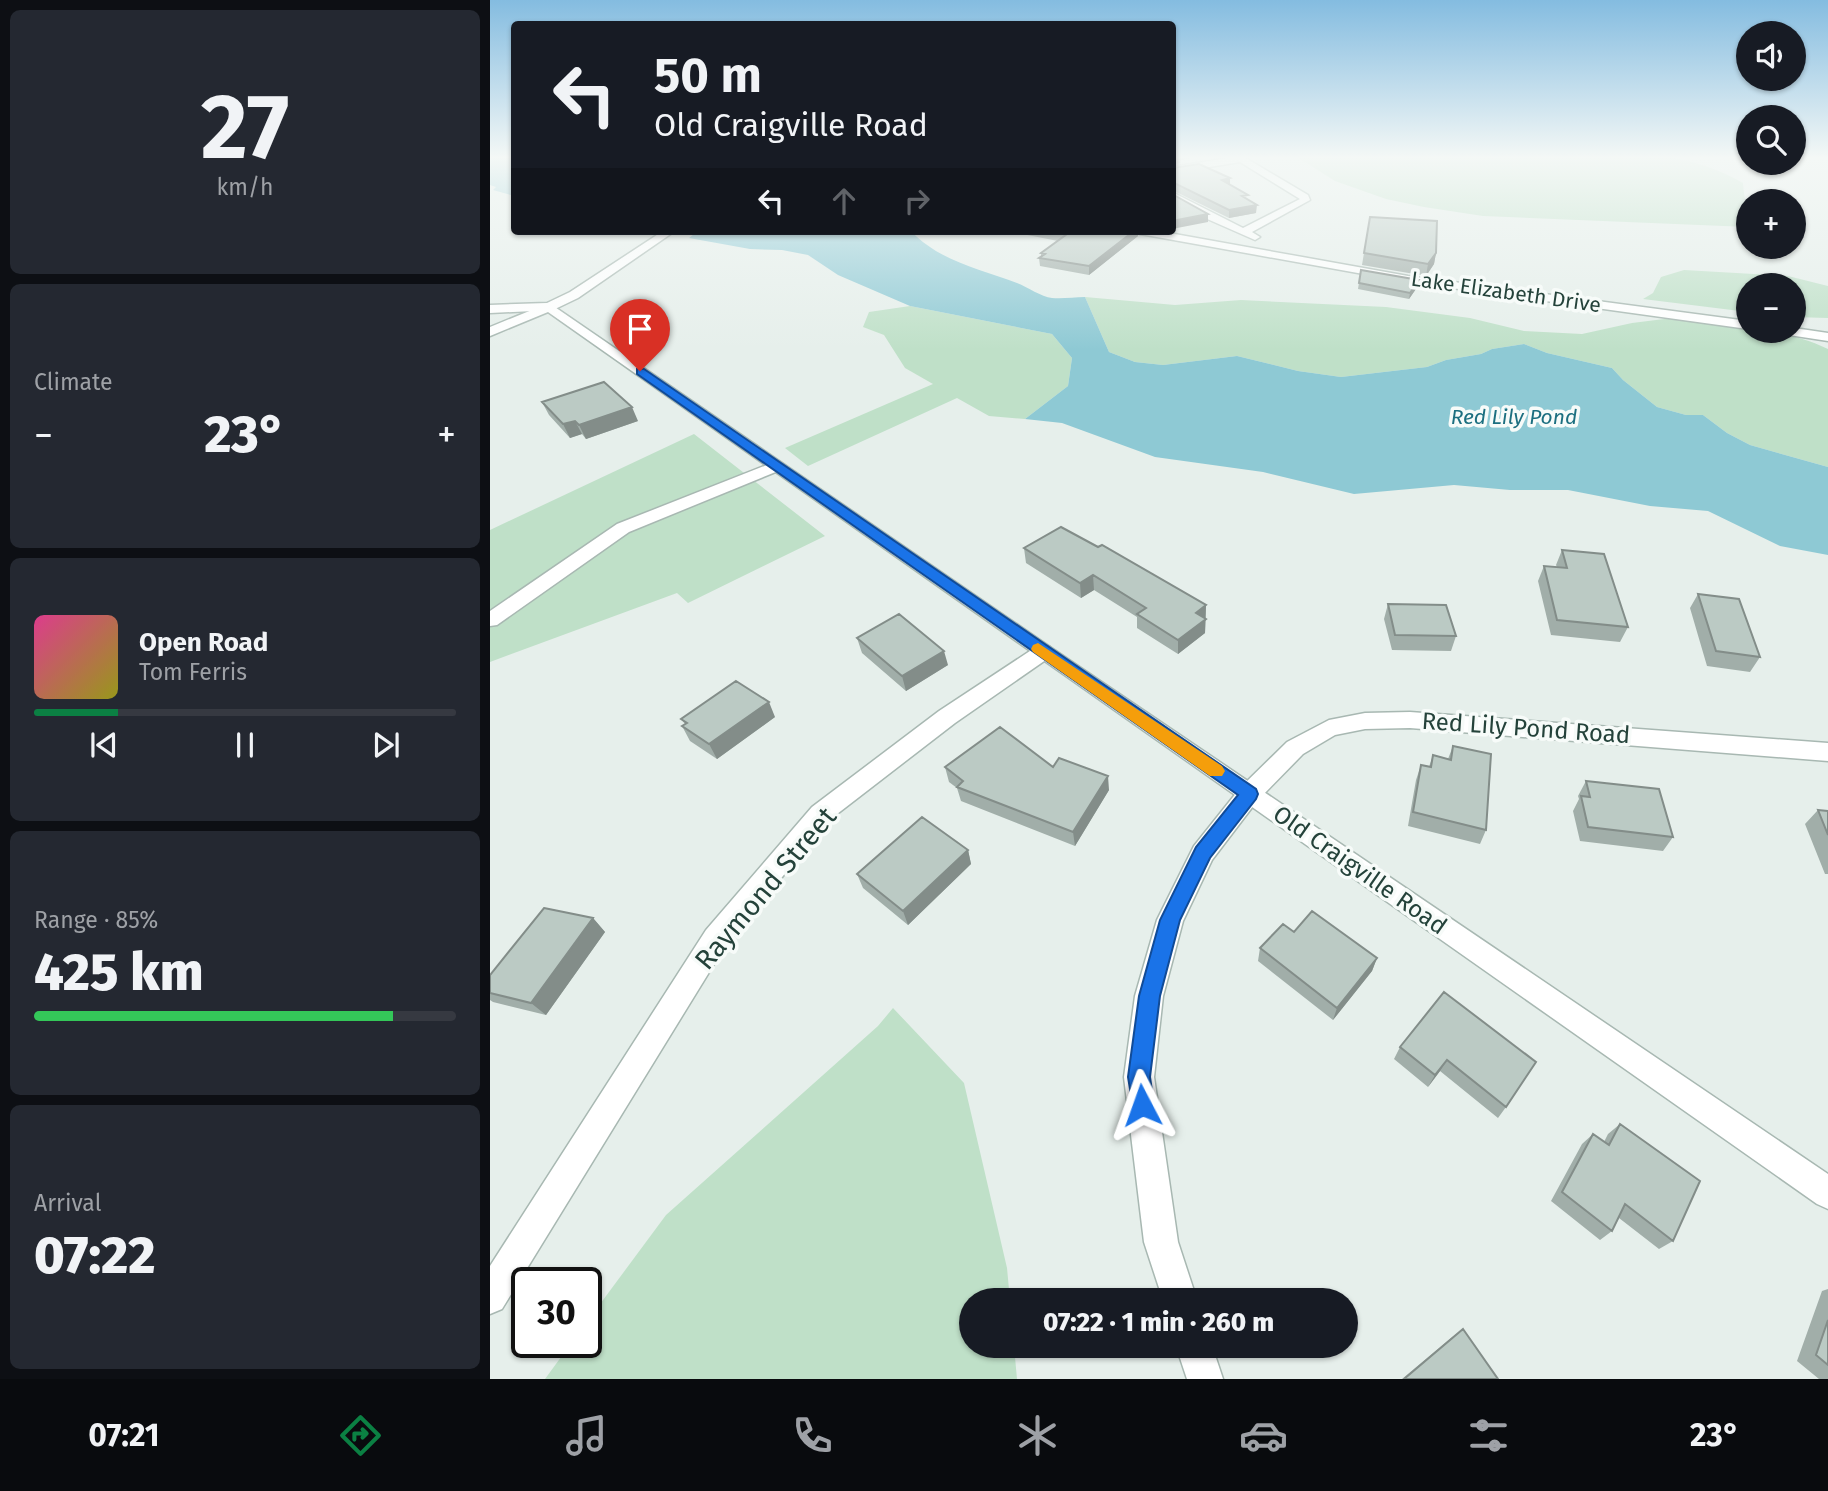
<!DOCTYPE html>
<meta charset="utf-8">
<style>
:root{--surface:#171b24;--page:#242831;--text:#f1f3f6;--muted:#9ea1a6;--line:#363941;--accent:#0b8043}
body{margin:0;font-family:"Fira Sans",sans-serif;background:var(--page);color:var(--text);height:100vh;display:flex;flex-direction:column;font-size:26px;white-space:nowrap}
*{box-sizing:border-box;margin:0}
p{font-size:23px;color:var(--muted)}
.icon{flex:none;width:38px;height:38px;fill:none;stroke:currentColor;stroke-width:2;stroke-linecap:round;stroke-linejoin:round}
.map{position:relative;flex:1;overflow:hidden}
.panel{display:flex;flex-direction:column;gap:10px;padding:10px;background:#0d0f14;width:490px}
.panel>*{flex:none}
.banner{position:absolute;left:21px;top:21px;width:665px;height:214px;border-radius:7px;box-shadow:0 2px 5px #0004;background:#171b24;color:var(--text);overflow:hidden}
.buttons{position:absolute;left:1246px;top:21px;display:grid;gap:14px}
.buttons a{display:grid;place-items:center;width:70px;height:70px;border-radius:50%;background:var(--surface);box-shadow:0 2px 5px #0004;font-size:35px}
.speed{position:absolute;left:21px;top:1267px;display:flex;gap:14px;font-size:35px;font-weight:700;text-align:center}
.speed>*{display:grid;place-content:center;width:91px;height:91px;border-radius:50%;background:var(--surface);box-shadow:0 2px 5px #0004;line-height:1}
.speed .limit{border:4px solid #111;border-radius:10px;background:#fff;color:#111}
.pin{position:absolute;display:grid;place-items:center;width:60px;height:60px;color:#fff;margin:-72px -30px;border-radius:50% 50% 50% 0;rotate:-45deg;box-shadow:0 0 7px #0007}
.pin .icon{rotate:45deg}
.me{position:absolute;width:77px;margin:-38px;rotate:356deg;stroke-linejoin:round;filter:drop-shadow(0 0 5px #0008)}
.turn{display:flex;align-items:center;gap:24px;height:147px;padding:0 28px;font-size:32px}
.turn .icon{width:91px;height:91px;stroke-width:2.5}
.turn b{display:block;font-size:49px;line-height:60px}
.lanes{display:flex;align-items:center;height:66px;padding:0 28px;background:#0003;justify-content:center;gap:35px;direction:ltr}
.lanes .off{opacity:.35}
.big{font-size:52px;font-weight:800;line-height:1.1}
.panel .card{flex:1;display:flex;flex-direction:column;justify-content:center;gap:10px;min-width:0;padding:0 24px;border-radius:10px;background:var(--page)}
.panel .dial{align-items:center;gap:0}
.dial b{font-size:91px;line-height:1}
.song{display:flex;align-items:center;gap:21px}
.cover{width:84px;height:84px;border-radius:10px;background:linear-gradient(135deg,hsl(330 70% 55%),hsl(60 70% 35%))}
.played{height:7px;border-radius:4px;background:linear-gradient(90deg,var(--accent) 20%,var(--line) 20%)}
.keys{display:flex;justify-content:space-around;direction:ltr}
.heat{display:flex;justify-content:space-between;align-items:center;font-size:38px;direction:ltr}
.charge{height:10px;border-radius:5px;background:linear-gradient(90deg,#34c759 85%,var(--line) 0)}
.trip{position:absolute;left:469px;top:1288px;width:399px;height:70px;border-radius:35px;background:var(--surface);box-shadow:0 2px 5px #0004;font-weight:800;line-height:70px;text-align:center}
.menu{display:flex;height:112px;justify-content:space-around;align-items:center;background:#090b0e;color:var(--muted)}
.menu .icon{width:49px;height:49px}
.menu .selected{color:var(--accent)}
.menu b{font-size:32px;color:var(--text)}
main{display:flex;flex:1;min-height:0}
.map>svg:first-child{display:block}
.green{fill:#bfe0c8}
.water{fill:#8ec9d4}
.lines{fill:none;stroke-linecap:round;stroke-linejoin:round}
.minor-casing{stroke:#a8b8b2;stroke-width:3}
.tertiary-casing{stroke:#a8b8b2;stroke-width:3}
.minor{fill:#fff;fill-rule:evenodd}
.tertiary{fill:#fff;fill-rule:evenodd}
.wall{fill:#a1aea9}
.shaded-wall{fill:#838d89}
.building{fill:#bbcac4;stroke:#838d89;stroke-width:2}
.route{fill:#1a73e8;stroke:#114b97;stroke-width:2}
.slow{fill:#f59e0b}
.labels{text-anchor:middle;stroke-width:7;stroke-linejoin:round;paint-order:stroke}
.far-street-label{font-size:21px;fill:#24423a;stroke:#f7fbf9}
.far-water-label{font-size:21px;font-style:italic;fill:#1c6f80;stroke:#f7fbf9}
.street-label{font-size:24px;fill:#24423a;stroke:#f7fbf9}
.near-street-label{font-size:28px;fill:#24423a;stroke:#f7fbf9}
</style>
<main>
<section class="panel">
<div class="card dial"><b>27</b><p>km/h</p></div>
<div class="card"><p>Climate</p>
<div class="heat"><a>−</a><b class="big">23°</b><a>+</a></div>
</div>
<div class="card">
<div class="song"><i class="cover"></i><div><b>Open Road</b><p>Tom Ferris</p></div></div>
<div class="played"></div>
<div class="keys"><svg class="icon" aria-label="previous" viewBox="0 0 24 24"><path d="M18 5L8 12l10 7zM5 5v14"/></svg><svg class="icon" aria-label="pause" viewBox="0 0 24 24"><path d="M8 5v14M16 5v14"/></svg><svg class="icon" aria-label="next" viewBox="0 0 24 24"><path d="M6 5l10 7-10 7zM19 5v14"/></svg></div>
</div>
<div class="card"><p>Range · 85%</p><b class="big">425 km</b><div class="charge"></div></div>
<div class="card"><p>Arrival</p><b class="big">07:22</b></div>
</section>
<div class="map">
<svg width="1338" height="1379" viewBox="0 0 1338 1379">
<rect width="100%" height="100%" fill="#e6efeb"/>
<path class="green" d="M807 157H1176C1205 161 1228 169 1253 183 1254 199 1258 211 1258 227L993 216 934 207 896 199 845 181Z
M1194 270 1298 276 1338 286V318L1304 317V285H1258V312L1153 299 1163 293 1171 277Z
M595 297 685 305 751 300 896 307 980 318 1034 331 1092 334 1142 323 1182 318 1233 321 1258 327V331C1287 331 1312 337 1338 349V467L1260 445 1237 433 1213 415H1196L1167 407 1133 380 1122 368 1057 353 1034 344 1002 349 991 354 956 360 937 367 851 377 808 371 747 356 673 365 645 362 619 352Z
M420 306 562 334 582 358 578 386 535 419 499 416 467 398 318 466 295 448 443 384 415 368 394 335 373 327 379 312Z
M204 434 335 536 198 603 187 593 0 662V530Z
M403 1008 474 1083 517 1268 520 1300H481V1346H524L527 1379H55L82 1342H96V1323L176 1215 388 1026Z"/>
<path class="water" d="M0 157H24V196L3 190 6 187 0 185Z
M208 231H421C449 261 490 269 527 283 538 287 551 297 562 298 573 299 584 297 595 297L619 352 645 362 673 365 747 356 808 371 851 377 937 367 956 360 991 354 1002 349 1034 344 1057 353 1122 368 1133 380 1167 407 1196 415H1213L1237 433 1260 445 1338 467V555L1290 546 1218 511 1160 506 1078 490H1020L964 485 864 494 773 472 665 457 572 423 535 419 578 386 582 358 562 334 420 306 348 275 318 255 292 250 260 249 199 238Z"/>
<g class="lines">
<defs>
<path id="minor" d="M745 157H754L818 195 820 200 762 232 770 237 765 240 715 218 682 199V192L753 228 810 199 750 162 682 173V167Z
M173 231H185L88 298 63 310 0 313V305L57 303 80 292Z
M645 231H668L918 276 1258 321V329L918 282 650 234Z
M1304 328 1338 333V341L1299 335 1293 331H1304Z
M287 461 295 466 293 469 139 532 7 625 0 626V611L127 524Z
M553 645 560 647 563 652 560 657 465 723 338 821 234 948 12 1309 0 1314V1266L216 930 322 807 449 711 546 647Z
M920 712 1338 743V761L920 728 875 729 845 735 813 754 767 801 722 860 693 921 673 996 664 1077 688 1242 707 1300H673L654 1242 634 1077 645 996 667 920 704 846 751 787 797 742 839 720 875 713Z
M686 1346H722L733 1379H697Z"/>
<path id="tertiary" d="M59 303 560 647 1338 1174V1209L1327 1204 58 312 0 336V327Z"/>
</defs>
<use href="#minor" class="minor-casing"/>
<use href="#tertiary" class="tertiary-casing"/>
<use href="#minor" class="minor"/>
<use href="#tertiary" class="tertiary"/>
</g>
<path class="wall" d="M682 168 740 178V185L758 200 766 213 739 218 682 190Z
M880 217 946 253 944 264 936 276 872 265Z
M517 231H648V236L599 275 550 266 549 258 551 256V253L568 241Z
M871 270 928 286 919 299 868 289Z
M52 402 148 421 96 439 92 434 80 438 59 415Z
M608 547 716 605 715 633 688 654 647 628V617L604 590 591 598 536 563 534 548Z
M1072 550 1138 627 1130 642 1061 635 1048 581 1054 566 1067 567 1066 565Z
M1208 594 1270 657 1260 672 1217 666 1200 608Z
M898 604 966 636 961 651 902 650 894 619Z
M367 638 458 665 416 691 372 653Z
M285 717 227 759 200 741 192 726 195 724 191 719Z
M963 746 996 830 990 844 918 826 926 780 931 765 939 767 943 755 958 759Z
M455 767H563L619 790 585 846 471 801 467 788 459 782Z
M1096 781 1183 837 1173 851 1090 841 1083 811 1089 799 1088 796Z
M1328 810 1338 811V874H1335L1315 824Z
M478 850 481 864 418 925 373 888 367 874Z
M103 918 115 932 56 1015 3 1002 0 1000V975Z
M804 932 887 958 882 971 843 1020 768 961 770 948Z
M954 992 1016 1107 1008 1118 950 1071 938 1087 904 1059 910 1047Z
M1130 1124 1183 1241 1169 1249 1129 1218 1122 1231 1110 1240 1061 1201 1092 1144 1103 1134 1114 1142 1118 1134Z
M1338 1289V1379H1329L1307 1361 1332 1291Z
M973 1329 1008 1379H912L961 1338Z"/>
<path class="shaded-wall" d="M705 157 690 160V163L682 165V158Z
M740 178V186L732 180Z
M767 205 766 213 739 218V210Z
M718 214V222L682 229V221Z
M644 231H648V236L599 275V266Z
M946 253 944 264 936 276 938 264Z
M929 280 928 286 919 299 920 293Z
M142 407 148 421 96 439 89 425Z
M85 421 92 434 80 438 73 424Z
M603 575 604 590 591 598 590 583Z
M716 605 715 633 688 654V640L706 613Z
M454 651 458 665 416 691 412 676Z
M279 702 285 717 227 759 219 744Z
M618 776 619 790 585 846 583 832Z
M478 850 481 864 418 925 413 911Z
M103 918 115 932 56 1015 41 1003Z
M887 958 882 971 843 1020 847 1008Z
M957 1060 950 1071 938 1087 945 1075Z"/>
<path class="building" d="M709 164 740 178 732 180 758 195 752 196 767 205 739 210 682 182V168Z
M682 194 718 214 682 221Z
M880 217 947 221 946 253 938 264 874 253Z
M559 231H644L599 266 549 258 555 254 551 253 577 234Z
M871 270 929 280 920 293 869 283Z
M114 382 142 407 89 425 85 421 73 424 52 402Z
M571 527 608 547 612 545 716 605 706 613 716 619 688 640 647 614 656 608 603 575 590 583 534 548Z
M1072 550 1114 554 1138 627 1067 620 1054 566 1077 568Z
M1208 594 1249 599 1270 657 1226 651Z
M898 604 956 605 966 636 905 635Z
M409 614 454 651 412 676 367 638Z
M246 681 279 702 219 744 192 726 197 723 191 719Z
M510 727 563 767 569 758 618 776 583 832 467 787 473 781 455 767Z
M963 746 1001 754 996 830 923 812 931 765 941 767 943 755 961 760Z
M1096 781 1169 789 1183 837 1098 827 1091 796 1100 797Z
M1328 810 1338 811V835Z
M432 817 478 850 413 911 367 874Z
M54 908 103 918 41 1003 0 993V975Z
M822 911 887 958 847 1008 770 948 793 924 804 932Z
M954 992 1046 1062 1016 1107 957 1060 945 1075 910 1047Z
M1130 1124 1210 1181 1183 1241 1135 1204 1122 1231 1072 1192 1103 1134 1119 1145Z
M1338 1320V1365L1326 1355Z
M973 1329 1008 1379H914Z"/>
<linearGradient id="sky" x2="0" y2="1"><stop stop-color="#84bce0"/><stop offset="0.45" stop-color="#f4f8f6"/><stop offset="1" stop-color="#f4f8f6" stop-opacity="0"/></linearGradient>
<rect width="1338" height="350" fill="url(#sky)"/>
<path class="route" d="M147 369H154L766 789 768 794 766 799 720 858 690 920 670 996 660 1077 664 1105 661 1113 652 1117 644 1113 638 1077 649 996 670 920 706 847 748 795 147 374Z"/>
<path class="slow" d="M548 643 732 766 735 771 732 776H720L543 652 541 649 543 645Z"/>
<g class="labels">
<g class="far-street-label">
<text transform="translate(1016 292) rotate(8)" y="7">Lake Elizabeth Drive</text>
</g>
<g class="far-water-label">
<text x="1024" y="424">Red Lily Pond</text>
</g>
<g class="street-label">
<text transform="translate(1036 728) rotate(4)" y="8">Red Lily Pond Road</text>
<text transform="translate(870 870) rotate(35)" y="8">Old Craigville Road</text>
</g>
<g class="near-street-label">
<text transform="translate(275 888) rotate(-50)" y="10">Raymond Street</text>
</g>
</g>
</svg>
<div class="buttons">
<a><svg class="icon" aria-label="sound" viewBox="0 0 24 24"><path d="M4 9h4l5-4v14l-5-4H4zM17 9q2 3 0 6"/></svg></a>
<a><svg class="icon" aria-label="search" viewBox="0 0 24 24"><circle cx="10" cy="10" r="6"/><path d="M15 15l6 6"/></svg></a>
<a>+</a>
<a>−</a>
</div>
<div class="speed"><div class="limit">30</div></div>
<div class="pin" style="left:150px;top:371px;background:#d93025"><svg class="icon" aria-label="arrive" viewBox="0 0 24 24"><path d="M6 21V4h12l-3 4 3 4H6"/></svg></div>
<svg class="me" style="left:652px;top:1105px" viewBox="-20 -20 40 40"><path d="M0-17L14 15 0 8-14 15z" fill="#1a73e8" stroke="#fff" stroke-width="4"/></svg>
<div class="trip">07:22 · 1 min · 260 m</div>
<div class="banner">
<div class="turn"><svg class="icon" aria-label="left" viewBox="0 0 24 24"><path d="M17 20v-9H6M10 6l-5 5 5 5"/></svg><div><b>50 m</b>Old Craigville Road</div></div>
<div class="lanes"><svg class="icon" aria-label="left" viewBox="0 0 24 24"><path d="M17 20v-9H6M10 6l-5 5 5 5"/></svg><svg class="icon off" aria-label="ahead" viewBox="0 0 24 24"><path d="M12 20V5M6 11l6-6 6 6"/></svg><svg class="icon off" aria-label="right" viewBox="0 0 24 24"><path d="M7 20v-9h11M14 6l5 5-5 5"/></svg></div>
</div>
</div>
</main>
<nav class="menu">
<b>07:21</b>
<svg class="icon selected" aria-label="directions" viewBox="0 0 24 24"><path d="M12 3l9 9-9 9-9-9zM9 14v-3h6M13 9l2 2-2 2"/></svg>
<svg class="icon" aria-label="music" viewBox="0 0 24 24"><path d="M9 18V5l10-2v13"/><circle cx="6" cy="18" r="3"/><circle cx="16" cy="16" r="3"/></svg>
<svg class="icon" aria-label="phone" viewBox="0 0 24 24"><path d="M5 4h4l2 5-3 2q2 4 5 5l2-3 5 2v4C11 20 4 13 5 4z"/></svg>
<svg class="icon" aria-label="climate" viewBox="0 0 24 24"><path d="M12 3v18M4 7l16 10M4 17L20 7"/></svg>
<svg class="icon" aria-label="car" viewBox="0 0 24 24"><path d="M5 17H2v-5l4-1 3-4h7l3 4 3 1v5h-3M9 17h6M6 11h13"/><circle cx="7" cy="17" r="2"/><circle cx="17" cy="17" r="2"/></svg>
<svg class="icon" aria-label="filters" viewBox="0 0 24 24"><path d="M4 7h16M4 17h16"/><circle cx="9" cy="7" r="2"/><circle cx="15" cy="17" r="2"/></svg>
<b>23°</b>
</nav>
